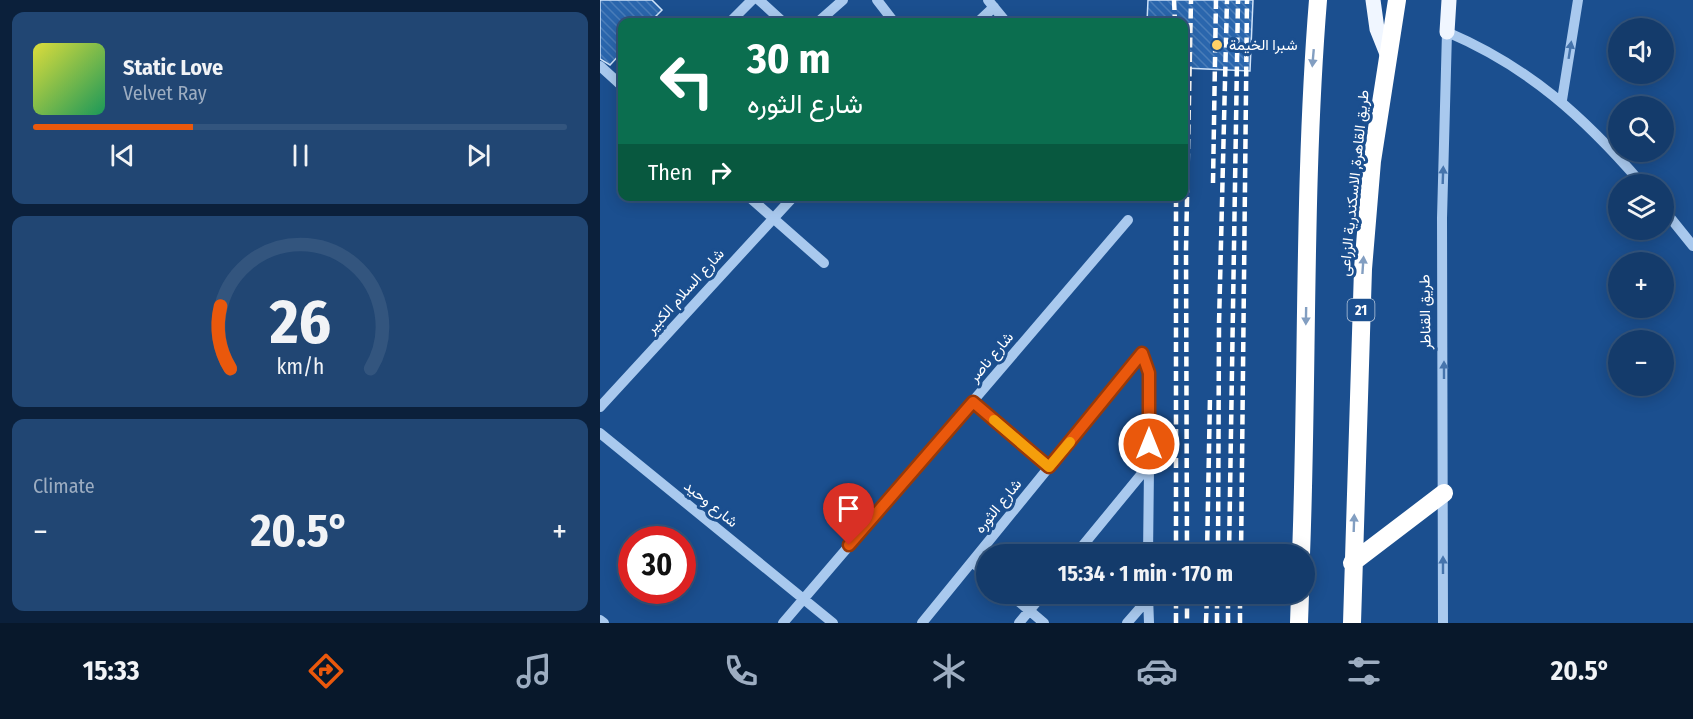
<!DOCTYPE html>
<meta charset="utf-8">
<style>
:root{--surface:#143b6b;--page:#214673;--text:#f1f3f6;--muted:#9dadc1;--line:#33557e;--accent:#ea580c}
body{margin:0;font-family:"Fira Sans Condensed",Vazirmatn,sans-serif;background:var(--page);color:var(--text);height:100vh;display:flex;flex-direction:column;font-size:22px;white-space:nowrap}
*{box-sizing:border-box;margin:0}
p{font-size:20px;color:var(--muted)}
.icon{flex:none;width:33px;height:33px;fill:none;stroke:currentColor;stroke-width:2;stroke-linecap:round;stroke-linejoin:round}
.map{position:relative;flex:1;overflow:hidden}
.details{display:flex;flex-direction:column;gap:12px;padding:12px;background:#0b203b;width:600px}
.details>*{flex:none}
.guide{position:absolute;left:18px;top:18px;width:570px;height:183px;border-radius:12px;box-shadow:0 3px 15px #0003,0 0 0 2px var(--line);background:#0b6e4f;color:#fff;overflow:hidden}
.tools{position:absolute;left:1008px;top:18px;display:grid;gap:12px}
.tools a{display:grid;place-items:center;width:66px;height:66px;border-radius:50%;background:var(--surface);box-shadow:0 3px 15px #0003,0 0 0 2px var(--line);font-size:30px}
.speed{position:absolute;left:18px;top:526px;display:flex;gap:12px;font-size:30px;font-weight:700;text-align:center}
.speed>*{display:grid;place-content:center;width:78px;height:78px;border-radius:50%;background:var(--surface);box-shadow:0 3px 15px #0003,0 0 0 2px var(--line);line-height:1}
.speed .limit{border:9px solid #d22;background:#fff;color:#111}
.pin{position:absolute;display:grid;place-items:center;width:51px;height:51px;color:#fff;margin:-62px -26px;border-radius:50% 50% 50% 0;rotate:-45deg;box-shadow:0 0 6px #0007}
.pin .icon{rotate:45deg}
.me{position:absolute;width:66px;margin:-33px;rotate:0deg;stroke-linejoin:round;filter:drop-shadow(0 0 4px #0008)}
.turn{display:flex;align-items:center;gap:21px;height:126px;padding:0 30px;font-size:27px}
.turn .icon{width:78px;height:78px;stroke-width:2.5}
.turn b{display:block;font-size:42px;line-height:51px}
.then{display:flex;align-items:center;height:57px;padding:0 30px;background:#0003;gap:12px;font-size:22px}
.big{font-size:45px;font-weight:700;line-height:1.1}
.details .tile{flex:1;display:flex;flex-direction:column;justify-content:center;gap:9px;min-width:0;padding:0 21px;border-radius:12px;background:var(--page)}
.details .dial{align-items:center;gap:0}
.dial svg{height:156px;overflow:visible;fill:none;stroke:var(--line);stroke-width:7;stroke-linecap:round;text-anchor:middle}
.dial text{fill:var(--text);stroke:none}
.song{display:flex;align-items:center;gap:18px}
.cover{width:72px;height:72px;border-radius:9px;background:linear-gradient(135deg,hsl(60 70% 55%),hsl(150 70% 35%))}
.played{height:6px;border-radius:3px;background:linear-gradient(90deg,var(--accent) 30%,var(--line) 30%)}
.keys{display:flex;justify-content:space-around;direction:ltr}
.heat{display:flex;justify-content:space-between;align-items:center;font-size:33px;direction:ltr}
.trip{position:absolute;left:376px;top:544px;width:339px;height:60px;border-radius:30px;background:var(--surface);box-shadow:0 3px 15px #0003,0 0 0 2px var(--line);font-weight:700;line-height:60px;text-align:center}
.dock{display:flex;height:96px;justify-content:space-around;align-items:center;background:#08182b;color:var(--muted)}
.dock .icon{width:42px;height:42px}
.dock .selected{color:var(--accent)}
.dock b{font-size:27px;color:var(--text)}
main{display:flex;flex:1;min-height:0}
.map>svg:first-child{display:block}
.building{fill:url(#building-back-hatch);stroke:#cfe3fa;stroke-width:1.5}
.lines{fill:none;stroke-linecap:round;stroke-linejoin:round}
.minor{stroke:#a9c9ee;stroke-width:10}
.major{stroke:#f0f6ff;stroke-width:15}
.highway{stroke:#fff;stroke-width:18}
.rail{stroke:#fff;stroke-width:4.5;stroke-dasharray:10 4.5;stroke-linecap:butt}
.oneway{fill:#4674ac}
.oneway2{fill:#829ec1}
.route-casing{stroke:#983908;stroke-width:15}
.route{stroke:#ea580c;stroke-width:10}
.slow{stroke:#f59e0b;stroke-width:10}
.poi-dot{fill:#ffd166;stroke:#1b4f8f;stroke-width:2}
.labels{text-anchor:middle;stroke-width:6;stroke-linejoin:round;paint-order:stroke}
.shield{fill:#1b4f8f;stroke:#bbcadd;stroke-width:1.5}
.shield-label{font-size:14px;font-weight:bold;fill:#fff}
.poi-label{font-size:15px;fill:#fff;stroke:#1b4f8f;text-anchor:start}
.street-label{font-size:15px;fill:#fff;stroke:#1b4f8f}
</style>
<main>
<section class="details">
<div class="tile">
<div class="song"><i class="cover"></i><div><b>Static Love</b><p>Velvet Ray</p></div></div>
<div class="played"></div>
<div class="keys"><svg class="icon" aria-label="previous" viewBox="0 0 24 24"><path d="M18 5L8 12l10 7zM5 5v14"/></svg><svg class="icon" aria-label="pause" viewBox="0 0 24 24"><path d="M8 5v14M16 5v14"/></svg><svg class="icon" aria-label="next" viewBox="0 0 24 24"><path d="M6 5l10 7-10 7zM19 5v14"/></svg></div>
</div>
<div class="tile dial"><svg viewBox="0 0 100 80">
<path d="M14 69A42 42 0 1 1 86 69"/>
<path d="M14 69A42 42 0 0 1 9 37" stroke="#ea580c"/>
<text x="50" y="56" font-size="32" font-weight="700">26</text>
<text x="50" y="72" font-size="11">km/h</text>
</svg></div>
<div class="tile"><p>Climate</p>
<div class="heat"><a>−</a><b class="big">20.5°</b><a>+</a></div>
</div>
</section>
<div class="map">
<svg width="1093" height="623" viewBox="0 0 1093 623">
<defs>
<pattern id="building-back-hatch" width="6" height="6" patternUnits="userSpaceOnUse" patternTransform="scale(1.5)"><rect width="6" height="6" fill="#2a66ad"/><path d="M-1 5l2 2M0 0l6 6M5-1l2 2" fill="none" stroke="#4a7db9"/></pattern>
</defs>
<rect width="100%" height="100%" fill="#1b4f8f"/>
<path class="building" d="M0 0H52L62 10 50 22H22V52L10 65 0 59Z
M548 0H653L650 71 584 68V22H547Z"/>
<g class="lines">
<path class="minor" d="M159 0 183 22
M277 0 294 22
M388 0 406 22
M130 22 152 0
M218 22 243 0
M378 22 394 7
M0 66 22 86
M962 100 978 0
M148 196 224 263
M1064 210 1093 246
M373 402 449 467
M0 407 194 196
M0 433 233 623
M475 555 549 465
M372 562 387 574
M410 594 444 623
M548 596 549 623
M0 620 4 623
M183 623 528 220
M322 623 542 353 550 382 548 555
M419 623 443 594
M527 623 548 599
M843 623 842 218 847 32C929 67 984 117 1042 184"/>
<path class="major" d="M773 0 777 29 787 54
M847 32 849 0"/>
<path class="highway" d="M701 555C708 370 703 185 718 0
M752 563 844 493
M699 623 700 594
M752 623 763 269 772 161 797 0"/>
<path class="rail" d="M574 0 575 22
M613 183 616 0
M576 555V196
M587 555 586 250 591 0
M607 555 610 396
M618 555 619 324 627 0
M629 555 638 0
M641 555 647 0
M587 594V623
M576 623V594
M606 623 607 594
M617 623V594
M628 623V594
M640 623V594"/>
</g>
<defs><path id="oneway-solid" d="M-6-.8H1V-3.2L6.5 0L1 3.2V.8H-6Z" transform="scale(1.5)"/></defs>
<g class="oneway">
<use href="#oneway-solid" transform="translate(970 50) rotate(-81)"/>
<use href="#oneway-solid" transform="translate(843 175) rotate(-88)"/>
<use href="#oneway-solid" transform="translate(844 370) rotate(-90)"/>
<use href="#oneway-solid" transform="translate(843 565) rotate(-90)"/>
</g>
<g class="oneway2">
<use href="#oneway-solid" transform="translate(713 58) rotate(95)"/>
<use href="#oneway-solid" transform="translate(763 265) rotate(-86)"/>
<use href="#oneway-solid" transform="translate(706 316) rotate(91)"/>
<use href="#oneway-solid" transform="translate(754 523) rotate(-88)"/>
</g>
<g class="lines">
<defs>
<path id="route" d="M249 545 373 402 449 467 542 353 549 373V444"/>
</defs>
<use href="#route" class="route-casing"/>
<use href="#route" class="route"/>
<path class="slow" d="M394 420 449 467 470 442"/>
</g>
<circle class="poi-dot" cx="617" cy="45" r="6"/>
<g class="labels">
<rect class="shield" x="747.5" y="299" width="27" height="22" rx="4.5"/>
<g class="shield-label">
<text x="761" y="315">21</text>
</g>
<g class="poi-label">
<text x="629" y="50">شبرا الخيمة</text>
</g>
<g class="street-label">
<text transform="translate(754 183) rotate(-84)" y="5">طريق القاهرة, الاسكندرية الزراعى</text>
<text transform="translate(85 291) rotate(-48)" y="5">شارع السلام الكبير</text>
<text transform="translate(825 312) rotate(-91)" y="5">طريق القناطر</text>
<text transform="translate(391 357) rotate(-50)" y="5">شارع ناصر</text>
<text transform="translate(111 504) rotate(39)" y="5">شارع وحيد</text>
<text transform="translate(398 506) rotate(-51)" y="5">شارع الثوره</text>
</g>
</g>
</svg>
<div class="tools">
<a><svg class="icon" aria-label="sound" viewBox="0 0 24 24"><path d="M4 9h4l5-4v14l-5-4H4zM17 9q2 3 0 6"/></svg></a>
<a><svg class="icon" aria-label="search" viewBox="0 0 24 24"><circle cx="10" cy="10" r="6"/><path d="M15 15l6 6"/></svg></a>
<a><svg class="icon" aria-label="layers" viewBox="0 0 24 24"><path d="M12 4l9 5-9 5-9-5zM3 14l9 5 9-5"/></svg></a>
<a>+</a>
<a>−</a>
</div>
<div class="speed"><div class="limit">30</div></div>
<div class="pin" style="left:249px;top:545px;background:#d93025"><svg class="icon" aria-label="arrive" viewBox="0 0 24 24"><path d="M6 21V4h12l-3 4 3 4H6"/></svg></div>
<svg class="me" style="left:549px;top:444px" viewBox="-20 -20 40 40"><circle r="17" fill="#ea580c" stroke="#fff" stroke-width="3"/><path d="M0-11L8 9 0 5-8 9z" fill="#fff"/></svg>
<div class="trip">15:34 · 1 min · 170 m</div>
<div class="guide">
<div class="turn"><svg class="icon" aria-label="left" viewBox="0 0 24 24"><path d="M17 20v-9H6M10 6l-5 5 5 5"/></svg><div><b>30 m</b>شارع الثوره</div></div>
<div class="then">Then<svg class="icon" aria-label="right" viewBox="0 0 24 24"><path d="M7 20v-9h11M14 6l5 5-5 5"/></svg></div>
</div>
</div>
</main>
<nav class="dock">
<b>15:33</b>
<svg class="icon selected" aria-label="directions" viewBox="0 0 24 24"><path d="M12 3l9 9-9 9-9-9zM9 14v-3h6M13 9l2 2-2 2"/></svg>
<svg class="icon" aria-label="music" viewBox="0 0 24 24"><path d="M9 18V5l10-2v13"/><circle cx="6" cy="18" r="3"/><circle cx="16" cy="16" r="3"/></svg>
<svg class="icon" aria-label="phone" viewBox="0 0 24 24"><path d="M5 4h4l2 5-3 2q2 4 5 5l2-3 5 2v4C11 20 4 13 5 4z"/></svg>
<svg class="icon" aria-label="climate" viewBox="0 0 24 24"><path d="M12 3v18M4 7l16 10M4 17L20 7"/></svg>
<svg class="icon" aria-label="car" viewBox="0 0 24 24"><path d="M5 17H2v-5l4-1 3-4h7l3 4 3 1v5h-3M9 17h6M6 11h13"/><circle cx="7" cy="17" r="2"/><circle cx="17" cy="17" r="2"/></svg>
<svg class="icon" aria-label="filters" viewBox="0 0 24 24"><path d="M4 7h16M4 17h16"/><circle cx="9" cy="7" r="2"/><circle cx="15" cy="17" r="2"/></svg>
<b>20.5°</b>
</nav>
